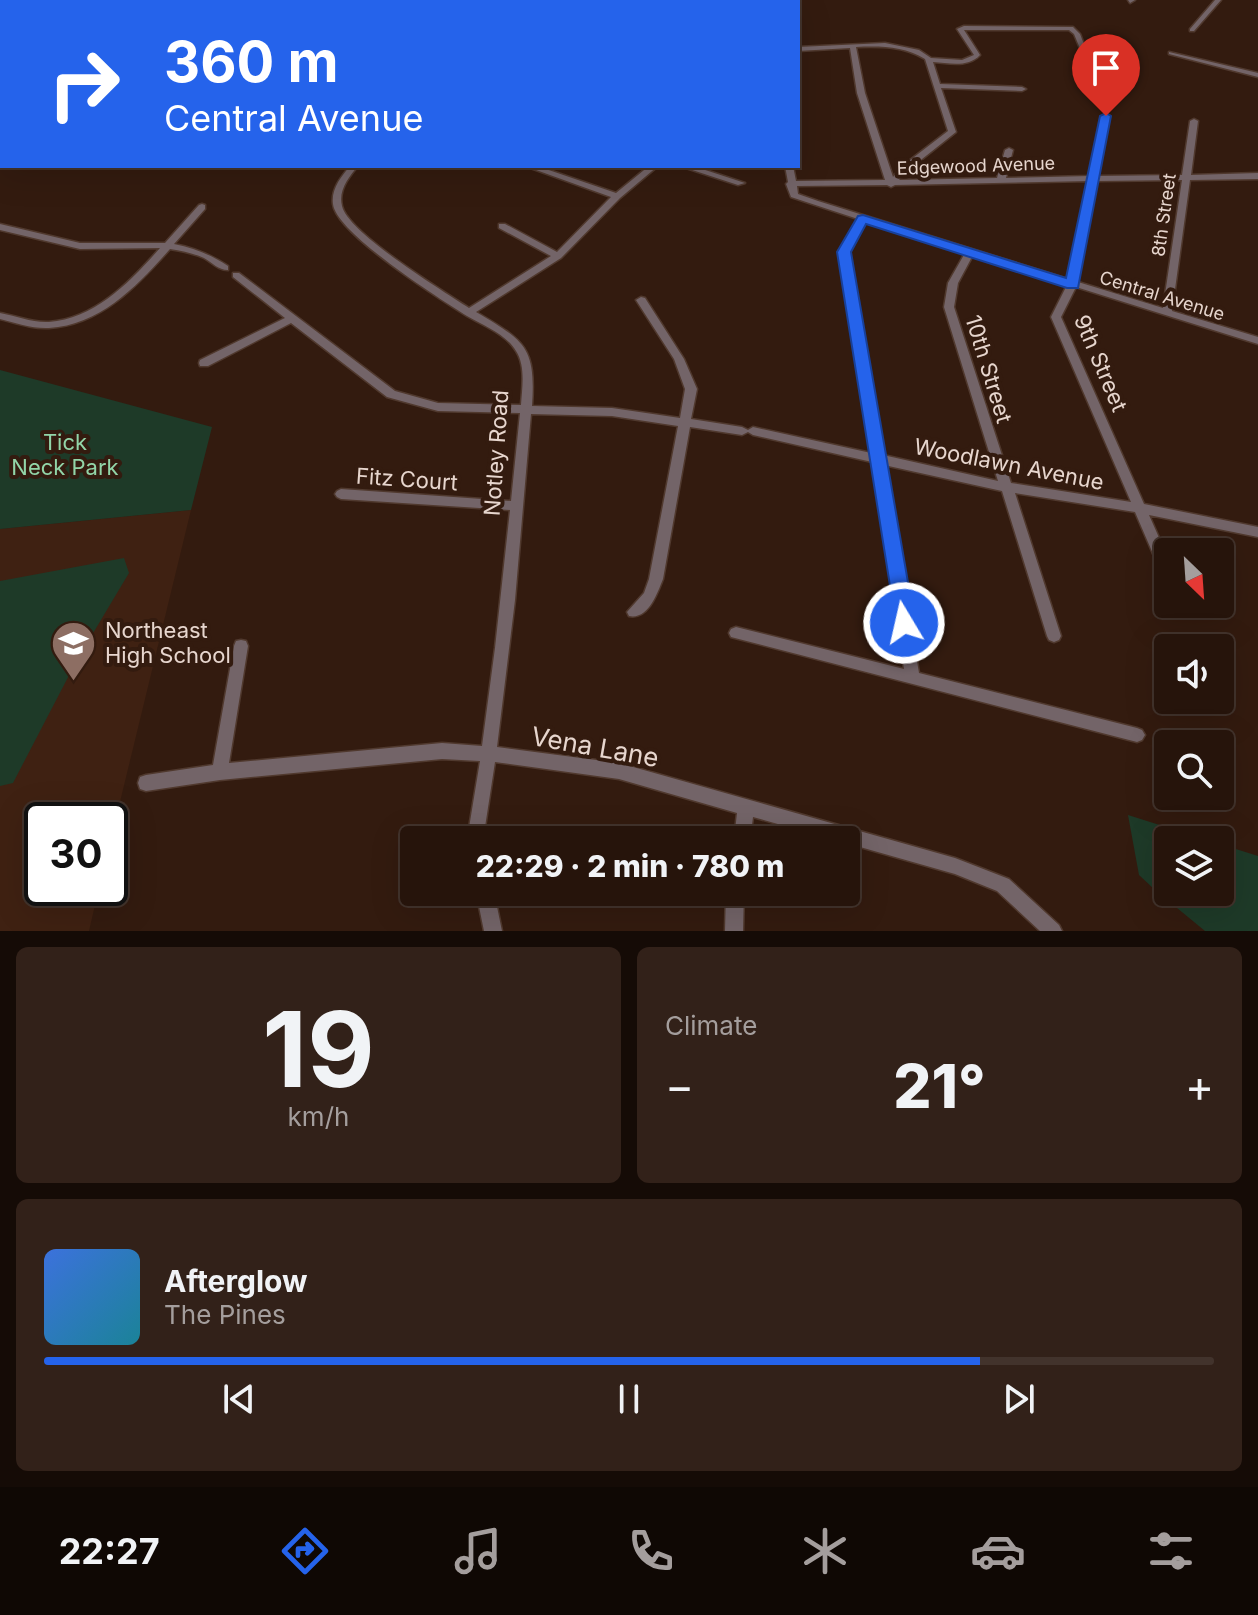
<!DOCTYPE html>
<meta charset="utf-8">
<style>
:root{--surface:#26140b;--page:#322119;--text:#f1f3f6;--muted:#a49e9d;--line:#42332c;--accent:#2563eb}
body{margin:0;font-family:Inter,sans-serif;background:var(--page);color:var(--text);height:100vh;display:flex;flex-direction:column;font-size:30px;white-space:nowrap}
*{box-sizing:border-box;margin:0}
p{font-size:26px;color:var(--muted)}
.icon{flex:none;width:44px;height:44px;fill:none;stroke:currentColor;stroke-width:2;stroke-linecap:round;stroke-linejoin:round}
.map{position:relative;height:931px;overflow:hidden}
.sheet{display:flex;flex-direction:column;gap:16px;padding:16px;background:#150b06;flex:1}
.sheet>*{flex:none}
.guide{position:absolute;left:0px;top:0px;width:800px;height:168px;box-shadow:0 8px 32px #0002,0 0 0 2px var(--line);background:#2563eb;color:#fff;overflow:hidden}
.needle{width:52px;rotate:155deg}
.tools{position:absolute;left:1154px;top:538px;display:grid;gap:16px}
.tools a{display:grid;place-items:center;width:80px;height:80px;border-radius:8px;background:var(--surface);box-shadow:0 8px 32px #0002,0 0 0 2px var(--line);font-size:40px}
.speed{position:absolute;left:24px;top:802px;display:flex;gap:16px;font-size:40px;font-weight:700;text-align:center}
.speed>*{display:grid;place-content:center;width:104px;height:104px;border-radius:50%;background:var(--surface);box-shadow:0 8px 32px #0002,0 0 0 2px var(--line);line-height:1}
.speed .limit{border:4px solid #111;border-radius:12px;background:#fff;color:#111}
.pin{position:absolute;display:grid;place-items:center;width:68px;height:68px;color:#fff;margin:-82px -34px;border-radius:50% 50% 50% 0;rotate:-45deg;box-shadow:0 0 8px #0007}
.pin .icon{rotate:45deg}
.me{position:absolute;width:88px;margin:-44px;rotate:351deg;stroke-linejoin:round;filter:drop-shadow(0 0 6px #0008)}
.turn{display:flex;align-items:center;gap:28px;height:168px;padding:0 32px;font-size:36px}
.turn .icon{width:104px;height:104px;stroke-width:2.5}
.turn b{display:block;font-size:56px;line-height:68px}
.big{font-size:60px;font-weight:800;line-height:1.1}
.sheet .widget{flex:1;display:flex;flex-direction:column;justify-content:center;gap:12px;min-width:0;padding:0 28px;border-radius:12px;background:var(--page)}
.sheet .dial{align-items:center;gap:0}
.dial b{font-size:104px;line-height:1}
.song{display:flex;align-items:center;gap:24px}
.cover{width:96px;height:96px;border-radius:12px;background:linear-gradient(135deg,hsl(220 70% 55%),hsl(190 70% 35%))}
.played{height:8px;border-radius:4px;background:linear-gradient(90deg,var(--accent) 80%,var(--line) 80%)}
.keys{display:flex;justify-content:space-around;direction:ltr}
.heat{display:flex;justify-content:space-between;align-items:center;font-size:44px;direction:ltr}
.sheet .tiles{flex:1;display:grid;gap:16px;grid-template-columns:1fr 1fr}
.widget:last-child{grid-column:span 2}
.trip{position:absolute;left:400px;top:826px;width:460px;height:80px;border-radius:8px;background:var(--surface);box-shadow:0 8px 32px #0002,0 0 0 2px var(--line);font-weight:800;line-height:80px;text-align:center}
.menu{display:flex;height:128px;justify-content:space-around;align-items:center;background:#0f0804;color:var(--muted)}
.menu .icon{width:56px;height:56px}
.menu .active{color:var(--accent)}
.menu b{font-size:36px;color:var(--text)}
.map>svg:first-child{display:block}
.built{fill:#3f2112}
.green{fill:#1e3a28}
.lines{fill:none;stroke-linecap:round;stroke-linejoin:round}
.street-casing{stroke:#50392e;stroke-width:3}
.secondary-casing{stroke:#50392e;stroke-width:3}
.street{fill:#736468;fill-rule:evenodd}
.secondary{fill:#a18a90;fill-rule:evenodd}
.route{fill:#2563eb;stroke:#184099;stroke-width:2}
.labels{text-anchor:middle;stroke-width:8;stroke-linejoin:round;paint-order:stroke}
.far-street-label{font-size:18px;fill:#e7d6ce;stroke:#331b0f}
.street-label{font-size:22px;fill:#e7d6ce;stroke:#331b0f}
.park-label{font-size:22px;fill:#92d5a8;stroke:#331b0f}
.poi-label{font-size:22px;fill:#e7d6ce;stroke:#331b0f;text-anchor:start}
.near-street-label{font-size:26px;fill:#e7d6ce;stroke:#331b0f}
</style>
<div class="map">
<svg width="1258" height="931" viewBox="0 0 1258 931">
<rect width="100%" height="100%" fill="#331b0f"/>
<path class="built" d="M191 510 110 843V820H42V888H99L89 931H0V529Z"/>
<path class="green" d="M0 370 212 427 191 510 0 529Z
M124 558 129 573 77 660 13 783 0 786V581Z
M1128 815 1207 840H1168V892H1220V844L1258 856V931H1205L1154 889 1139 875Z"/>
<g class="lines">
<defs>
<path id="street" d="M550 0H558L556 2H548Z
M1128 0H1135L1130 3Z
M1215 0H1221L1194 31H1190V29Z
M0 1 4 2 0 5Z
M964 26 1073 27 1080 34 1089 57 1084 58 1074 34 1069 30H964L980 55C968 68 949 63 933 62L940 84 1022 87 1026 89 1022 91 941 88 956 132 907 171 899 180 997 178 1005 150 1009 148 1013 150 1006 178 1090 176 1102 116 1106 114 1110 116 1098 176 1182 175 1190 121 1194 119 1198 121 1191 175 1258 173V179L1190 180 1172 311 1258 337V344L1076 287 1061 317 1144 504 1258 527V537L1149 515 1168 558V579L1163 577 1135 512 1015 493 1061 636 1059 640 1054 642 1049 640 1047 636 1002 491 884 465 919 673 1137 728 1142 730 1145 735 1142 740 1137 742 731 637 729 633 731 629 736 627 904 669 872 462 753 435 748 432 742 435 690 427 663 579C657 594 648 620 629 616L627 612 644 593 649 579 678 426 612 416 531 414 515 600 497 747 619 763 955 858 1009 879 1059 925 1062 931H1040L997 891 955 874 846 843V840H834L753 817 750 840H734L737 813 619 779 495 762 483 840H467L480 761 442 759 220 780 146 791 140 789 138 783 140 777 146 775 213 765 234 646 236 641 241 640 246 641 248 646 229 763 442 743 482 746 495 648 510 510 341 499 337 497 335 494 337 491 341 489 511 501 520 413 438 411 387 397 291 323 208 366H200L199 363 200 360 285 318 233 277V273H239L395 391 438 403 521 405C522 389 526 366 516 351 506 334 484 326 467 316 440 299 336 233 333 204 331 189 341 177 350 166H358C349 177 338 190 342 206 348 233 443 291 469 308L551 256 499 228V224H505L557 252 611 197 525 166H537L616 193 649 166H658L620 198 561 258 476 312C525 341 536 347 532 406L612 408 680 418 685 389 674 359 636 300 641 297 645 298 684 359 697 389 691 419 742 427 748 430 753 427 871 453 839 252 858 219 791 197 786 184 788 182 785 166H793L796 181 885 180 857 93 850 48 798 51V47L885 43 919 50 931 58 962 60 974 55 957 29ZM856 47C880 46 904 46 925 59L948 131 901 167 893 177 865 93ZM1182 180 1163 308 1078 282 1097 181ZM1089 181 1068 279 818 201 798 194 797 186 887 185 891 187 895 185ZM866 222 965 253 948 283 944 307 998 481 883 455 849 252ZM973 255 1067 285 1051 317 1131 502 1011 483 954 307 958 283Z
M0 32H2V36H0Z
M0 43H2V49H0Z
M1169 52 1258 73V77L1169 54Z
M0 64H2V68H0Z
M680 166H693L745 183 738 185Z
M202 204 205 205V209L174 244C195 248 211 255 228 266V270C218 270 213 263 204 258 193 253 182 251 170 249 138 285 101 325 49 328 33 329 16 323 0 319V313C16 316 33 323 49 322 95 319 131 281 160 248L80 249 0 230V224L80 243H165L199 205Z
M476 892H494L502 931H484Z
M726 892H744L743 931H725Z"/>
<path id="secondary" d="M257 0H266L256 2Z
M0 128H2L0 135Z"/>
</defs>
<use href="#street" class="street-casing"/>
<use href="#secondary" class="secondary-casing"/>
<use href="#street" class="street"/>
<use href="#secondary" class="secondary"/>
</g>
<path class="route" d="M1106 113 1111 116 1078 288H1067L866 224 851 252 915 623 912 630 904 632 897 630 837 252 858 216 863 215 1066 278 1100 116Z"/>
<defs>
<symbol id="school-pin" viewBox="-11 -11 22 30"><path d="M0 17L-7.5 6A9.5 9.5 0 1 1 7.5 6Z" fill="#8d6e63" stroke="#331b0f"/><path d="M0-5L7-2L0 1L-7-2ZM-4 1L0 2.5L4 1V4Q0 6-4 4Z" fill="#fff"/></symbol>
</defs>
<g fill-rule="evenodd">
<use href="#school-pin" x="48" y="618" width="51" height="69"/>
</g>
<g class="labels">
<g class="far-street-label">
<text transform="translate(976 166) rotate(-2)" y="6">Edgewood Avenue</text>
<text transform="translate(1164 215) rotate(-82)" y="6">8th Street</text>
<text transform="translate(1162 296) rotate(17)" y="6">Central Avenue</text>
</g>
<g class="street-label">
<text transform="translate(1101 363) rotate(67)" y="8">9th Street</text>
<text transform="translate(989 369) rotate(73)" y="8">10th Street</text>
<text transform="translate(496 453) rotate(-86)" y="8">Notley Road</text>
<text transform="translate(1009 464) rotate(11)" y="8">Woodlawn Avenue</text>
<text transform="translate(407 479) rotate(4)" y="8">Fitz Court</text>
</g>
<g class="park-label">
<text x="65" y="450">Tick<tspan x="65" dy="25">Neck Park</tspan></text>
</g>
<g class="poi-label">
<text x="105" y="638">Northeast<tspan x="105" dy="25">High School</tspan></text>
</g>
<g class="near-street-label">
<text transform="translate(595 747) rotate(10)" y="9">Vena Lane</text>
</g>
</g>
</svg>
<div class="tools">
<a><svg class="needle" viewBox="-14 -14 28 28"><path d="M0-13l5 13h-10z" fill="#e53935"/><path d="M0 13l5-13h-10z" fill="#a49e9d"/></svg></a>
<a><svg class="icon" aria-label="sound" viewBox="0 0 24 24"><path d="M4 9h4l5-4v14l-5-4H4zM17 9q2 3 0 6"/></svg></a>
<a><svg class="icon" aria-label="search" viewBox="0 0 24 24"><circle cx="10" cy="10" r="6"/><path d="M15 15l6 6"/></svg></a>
<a><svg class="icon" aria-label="layers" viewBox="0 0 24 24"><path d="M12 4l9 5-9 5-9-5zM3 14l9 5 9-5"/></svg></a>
</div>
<div class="speed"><div class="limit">30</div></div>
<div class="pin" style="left:1106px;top:116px;background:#d93025"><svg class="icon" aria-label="arrive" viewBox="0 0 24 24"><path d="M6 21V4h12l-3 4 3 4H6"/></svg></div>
<svg class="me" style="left:904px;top:623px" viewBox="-20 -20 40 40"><circle r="17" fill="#2563eb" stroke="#fff" stroke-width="3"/><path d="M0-11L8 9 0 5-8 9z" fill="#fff"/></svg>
<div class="trip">22:29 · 2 min · 780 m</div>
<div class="guide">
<div class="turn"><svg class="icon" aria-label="right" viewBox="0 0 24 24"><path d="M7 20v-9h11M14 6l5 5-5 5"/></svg><div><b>360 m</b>Central Avenue</div></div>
</div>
</div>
<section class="sheet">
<div class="tiles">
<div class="widget dial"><b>19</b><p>km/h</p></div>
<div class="widget"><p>Climate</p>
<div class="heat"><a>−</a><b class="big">21°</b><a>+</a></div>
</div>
<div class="widget">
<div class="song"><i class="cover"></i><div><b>Afterglow</b><p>The Pines</p></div></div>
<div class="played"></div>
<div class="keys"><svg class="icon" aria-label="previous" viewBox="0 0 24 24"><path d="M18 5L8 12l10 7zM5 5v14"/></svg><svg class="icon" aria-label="pause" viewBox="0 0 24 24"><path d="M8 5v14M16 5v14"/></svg><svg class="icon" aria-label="next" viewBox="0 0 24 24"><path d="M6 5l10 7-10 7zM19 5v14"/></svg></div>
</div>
</div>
</section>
<nav class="menu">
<b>22:27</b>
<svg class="icon active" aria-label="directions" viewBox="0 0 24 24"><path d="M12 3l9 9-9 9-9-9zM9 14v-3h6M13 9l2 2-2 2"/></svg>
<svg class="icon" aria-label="music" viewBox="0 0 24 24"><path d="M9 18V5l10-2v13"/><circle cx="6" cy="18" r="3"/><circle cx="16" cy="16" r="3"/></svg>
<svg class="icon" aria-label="phone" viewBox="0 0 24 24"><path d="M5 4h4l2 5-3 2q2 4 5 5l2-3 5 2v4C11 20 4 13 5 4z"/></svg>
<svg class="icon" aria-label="climate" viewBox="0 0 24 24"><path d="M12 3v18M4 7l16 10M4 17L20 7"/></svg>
<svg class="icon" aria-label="car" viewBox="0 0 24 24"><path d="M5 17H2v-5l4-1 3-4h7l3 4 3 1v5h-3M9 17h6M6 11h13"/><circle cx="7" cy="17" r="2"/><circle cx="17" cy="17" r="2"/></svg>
<svg class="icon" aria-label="filters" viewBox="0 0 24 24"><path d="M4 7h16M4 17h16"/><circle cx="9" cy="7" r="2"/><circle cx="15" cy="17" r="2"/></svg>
</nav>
